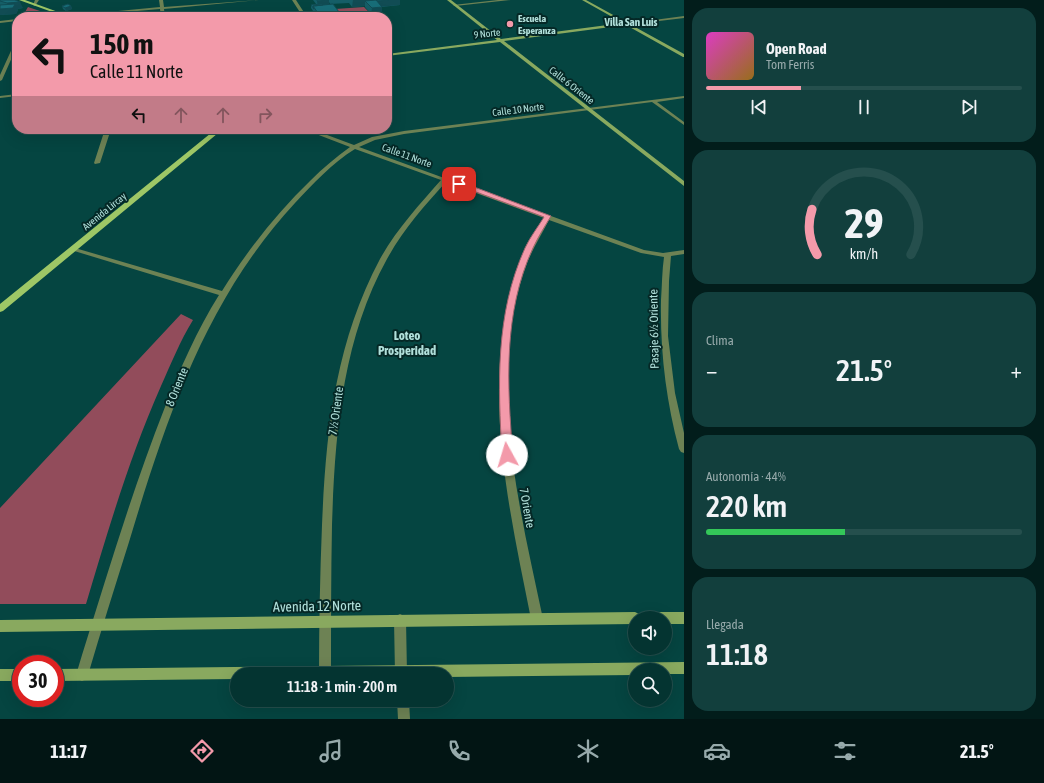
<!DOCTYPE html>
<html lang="es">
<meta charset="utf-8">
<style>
:root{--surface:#043431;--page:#123f3d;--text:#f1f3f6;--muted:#97aaab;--line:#254f4d;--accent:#f39aaa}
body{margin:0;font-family:"Asap Condensed",sans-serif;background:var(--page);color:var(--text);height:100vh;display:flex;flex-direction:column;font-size:15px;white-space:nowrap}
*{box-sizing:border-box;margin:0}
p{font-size:13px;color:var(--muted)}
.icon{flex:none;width:22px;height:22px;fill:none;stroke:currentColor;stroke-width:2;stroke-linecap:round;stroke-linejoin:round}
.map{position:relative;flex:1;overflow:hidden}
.panel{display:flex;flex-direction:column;gap:8px;padding:8px;background:#021d1b;width:360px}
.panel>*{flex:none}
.banner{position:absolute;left:12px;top:12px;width:380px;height:122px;border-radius:16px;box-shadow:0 4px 16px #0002,0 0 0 1px var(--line);background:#f39aaa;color:#111;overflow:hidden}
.controls{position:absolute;left:628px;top:611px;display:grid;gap:8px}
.controls a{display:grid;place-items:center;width:44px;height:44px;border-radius:50%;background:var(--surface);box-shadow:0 4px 16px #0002,0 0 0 1px var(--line);font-size:20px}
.speed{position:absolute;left:12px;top:655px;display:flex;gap:8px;font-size:20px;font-weight:700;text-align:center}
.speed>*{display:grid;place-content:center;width:52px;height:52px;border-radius:50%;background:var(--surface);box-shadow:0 4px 16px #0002,0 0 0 1px var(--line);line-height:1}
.speed .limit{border:6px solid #d22;background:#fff;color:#111}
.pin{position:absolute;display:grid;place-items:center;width:34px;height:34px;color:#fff;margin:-17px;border-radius:8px;box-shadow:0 2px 6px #0006}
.me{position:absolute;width:44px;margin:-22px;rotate:354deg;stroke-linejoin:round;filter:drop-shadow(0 0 3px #0008)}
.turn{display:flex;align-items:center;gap:14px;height:84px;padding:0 12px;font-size:18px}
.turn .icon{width:52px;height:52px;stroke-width:2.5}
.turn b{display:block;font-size:28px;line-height:34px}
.lanes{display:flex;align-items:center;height:38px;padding:0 12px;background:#0003;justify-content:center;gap:20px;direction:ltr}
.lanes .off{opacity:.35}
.big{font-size:30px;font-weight:600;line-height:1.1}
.panel .tile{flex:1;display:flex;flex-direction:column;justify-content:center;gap:6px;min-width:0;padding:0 14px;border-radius:16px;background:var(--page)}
.panel .dial{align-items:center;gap:0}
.dial svg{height:104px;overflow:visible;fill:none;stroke:var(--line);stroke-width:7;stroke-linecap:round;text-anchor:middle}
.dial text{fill:var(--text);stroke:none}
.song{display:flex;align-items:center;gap:12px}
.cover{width:48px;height:48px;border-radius:6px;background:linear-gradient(135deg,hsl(310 70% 55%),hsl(40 70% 35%))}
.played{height:4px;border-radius:2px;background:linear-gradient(90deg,var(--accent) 30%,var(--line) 30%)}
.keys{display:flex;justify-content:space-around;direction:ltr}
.heat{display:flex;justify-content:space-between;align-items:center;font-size:22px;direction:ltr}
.charge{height:6px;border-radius:3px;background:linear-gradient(90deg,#34c759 44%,var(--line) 0)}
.trip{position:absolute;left:230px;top:667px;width:224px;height:40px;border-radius:20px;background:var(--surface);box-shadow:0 4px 16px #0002,0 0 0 1px var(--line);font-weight:600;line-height:40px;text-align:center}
.tabs{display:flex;height:64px;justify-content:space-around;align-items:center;background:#021514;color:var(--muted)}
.tabs .icon{width:28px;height:28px}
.tabs .selected{color:var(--accent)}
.tabs b{font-size:18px;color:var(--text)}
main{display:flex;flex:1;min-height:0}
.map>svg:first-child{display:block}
.green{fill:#924c5b}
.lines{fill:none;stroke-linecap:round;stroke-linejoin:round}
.street{fill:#6d8254;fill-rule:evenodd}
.secondary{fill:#89a95f;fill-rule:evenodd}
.primary{fill:#9ec766;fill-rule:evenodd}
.wall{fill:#155e67}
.shaded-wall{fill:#114c54}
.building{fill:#186d78;stroke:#114c54}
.route{fill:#f39aaa;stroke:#9e646e}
.poi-dot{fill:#f39aaa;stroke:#052826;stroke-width:1.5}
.labels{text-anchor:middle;stroke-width:4;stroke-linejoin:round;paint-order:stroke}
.far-poi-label{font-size:10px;font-weight:bold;fill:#b1e0db;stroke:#052826;text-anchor:start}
.far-street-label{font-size:10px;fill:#b1e0db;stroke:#052826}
.far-neighbourhood-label{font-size:11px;font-weight:bold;fill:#b1e0db;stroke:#052826}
.street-label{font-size:12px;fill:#b1e0db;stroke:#052826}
.neighbourhood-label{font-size:13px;font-weight:bold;fill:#b1e0db;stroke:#052826}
.near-street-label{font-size:14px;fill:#b1e0db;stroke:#052826}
</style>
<main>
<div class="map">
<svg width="684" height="719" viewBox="0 0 684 719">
<rect width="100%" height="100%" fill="#054541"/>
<path class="green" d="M28 7 58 17H22Z
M364 7 369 12 340 15 335 9Z
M181 314 193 320C180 341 171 364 161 386 130 456 108 530 86 604H0V508Z"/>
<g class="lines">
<path class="street" d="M35 0H39L35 6 33 5Z
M159 0H163L164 7 259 0 164 9 165 17H161L160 9 69 17 66 16 160 7Z
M292 0H296L307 17H303Z
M498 0H511L455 6 453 5Z
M53 10 54 12 38 17H32Z
M684 16V18L626 25 624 24Z
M17 19V21L0 23V21Z
M17 41V46L2 80 0 81V75L15 42Z
M17 94V96L0 98V96Z
M684 96V98L657 102 684 122V125L652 102 404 134 375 140 359 147 546 215H550L551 216 644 250 663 253 684 250V254L671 256 669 281 668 336 675 393 684 433V453L681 452 679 449C666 400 660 351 661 300 662 285 662 271 664 257L641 253 549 220C542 234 533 248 527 263 485 378 519 504 543 619L541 623 537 625 533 623 531 619C508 503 478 379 520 264 526 248 536 233 544 218L446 182C424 206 403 230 387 259 342 340 335 434 332 525 331 574 331 624 331 673H319C319 624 320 574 322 525 326 431 335 344 380 259 396 230 419 205 441 180L355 149C332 163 313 184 295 203 206 299 166 419 129 542 115 586 101 631 88 675L86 679 82 681 78 679 76 675 82 655C108 572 133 488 165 407 180 369 197 330 219 295L71 250V248H75L222 291C247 251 276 214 310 181 323 168 336 157 350 147L303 129H311L354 145 372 137 404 131Z
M105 129H111L100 163 95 164 94 163Z
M400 614 404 616 406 620 407 674H395L394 620 396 616Z
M397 700H409L410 719H398Z"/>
<path class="secondary" d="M447 0H451L501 39 623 23 582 0H586L684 54V57H683L626 25 504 41 684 181V186L500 42 387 56V54L497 40Z
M635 612 639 614 641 618H635V624L0 632V620Z
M652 612H684V624H665V618H646L648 614Z
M684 662V674H665V670H635V675L447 677V674H237V679L55 681V669Z
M0 669H21V681H0Z"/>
<path class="primary" d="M19 0H25L72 17H66Z
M216 129H223L3 311 0 312V304Z"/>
</g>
<path class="wall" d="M0 0 23 8 17 9 18 10 16 14 0 15Z
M313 0H373V1L374 0H400V5L382 7V13L371 14 365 7V6L352 7 349 3 330 4 329 2V5L339 12V17H317L311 8V5L316 4Z
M62 6H71L72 9 66 11 63 9Z
M354 129H379L370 135Z"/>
<path class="shaded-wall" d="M329 0V6L318 7 317 1Z
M353 0H373V5L365 1V6L352 7Z
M389 0H400V5L377 7 378 1Z
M20 2 23 8 17 9 18 10 16 14 0 15V9L9 8 7 3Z
M71 6 72 9 66 11 65 8Z
M382 7V13L371 14 372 8Z
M370 129H379L370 135Z"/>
<path class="building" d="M0 0H15L20 2 7 3 0 1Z
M317 0H329L317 1Z
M376 0H389L378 1Z
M376 0 382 7 372 8 365 1Z
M15 4 13 8 0 9V5Z
M68 4 71 6 65 8 62 6Z
M322 4 323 5 313 6 314 9 311 5Z
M333 4 339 12 318 13 313 6Z"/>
<path class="route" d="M457 182H461L551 216C545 226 538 237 533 248 503 312 507 386 513 455L511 458 507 460 504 458 502 455C498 385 495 314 525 248 530 237 538 227 544 217L457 185Z"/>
<circle class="poi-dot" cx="510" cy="24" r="4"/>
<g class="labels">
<g class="far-poi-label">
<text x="518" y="22">Escuela<tspan x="518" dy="12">Esperanza</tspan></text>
</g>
<g class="far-street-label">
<text transform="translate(487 33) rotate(-7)" y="4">9 Norte</text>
<text transform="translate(572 85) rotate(38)" y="4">Calle 6 Oriente</text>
<text transform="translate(518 109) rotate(-7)" y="4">Calle 10 Norte</text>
<text transform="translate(407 155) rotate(20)" y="4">Calle 11 Norte</text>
<text transform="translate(104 211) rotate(-39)" y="4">Avenida Lircay</text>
</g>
<g class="far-neighbourhood-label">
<text x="631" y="26">Villa San Luis</text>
</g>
<g class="street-label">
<text transform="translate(654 329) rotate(-91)" y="4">Pasaje 6½ Oriente</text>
<text transform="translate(177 387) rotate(-68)" y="4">8 Oriente</text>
<text transform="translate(336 411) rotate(-82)" y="4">7½ Oriente</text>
<text transform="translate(527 508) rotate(80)" y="4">7 Oriente</text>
</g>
<g class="neighbourhood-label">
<text x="407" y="340">Loteo<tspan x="407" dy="15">Prosperidad</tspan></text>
</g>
<g class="near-street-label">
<text transform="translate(317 606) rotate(-1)" y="5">Avenida 12 Norte</text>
</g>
</g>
</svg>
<div class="controls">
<a><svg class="icon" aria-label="sound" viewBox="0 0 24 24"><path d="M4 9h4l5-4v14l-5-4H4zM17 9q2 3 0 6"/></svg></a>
<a><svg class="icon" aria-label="search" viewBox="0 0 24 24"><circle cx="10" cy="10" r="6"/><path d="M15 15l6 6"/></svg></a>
</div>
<div class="speed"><div class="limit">30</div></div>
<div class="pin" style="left:459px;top:184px;background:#d93025"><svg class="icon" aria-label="arrive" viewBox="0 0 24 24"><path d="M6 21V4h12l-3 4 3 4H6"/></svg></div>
<svg class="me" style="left:507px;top:455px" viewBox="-20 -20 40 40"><circle r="19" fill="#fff"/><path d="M0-13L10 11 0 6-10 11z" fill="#f39aaa"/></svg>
<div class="trip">11:18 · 1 min · 200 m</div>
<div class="banner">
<div class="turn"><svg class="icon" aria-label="left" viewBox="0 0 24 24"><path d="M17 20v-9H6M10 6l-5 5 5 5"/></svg><div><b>150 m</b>Calle 11 Norte</div></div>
<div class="lanes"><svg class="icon" aria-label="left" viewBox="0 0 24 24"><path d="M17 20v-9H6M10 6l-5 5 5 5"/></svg><svg class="icon off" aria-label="ahead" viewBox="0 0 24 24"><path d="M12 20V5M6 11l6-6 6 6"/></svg><svg class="icon off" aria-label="ahead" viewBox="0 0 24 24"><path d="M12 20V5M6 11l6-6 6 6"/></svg><svg class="icon off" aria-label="right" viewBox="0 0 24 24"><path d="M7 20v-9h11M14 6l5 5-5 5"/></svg></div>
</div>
</div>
<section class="panel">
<div class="tile">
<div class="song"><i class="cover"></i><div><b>Open Road</b><p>Tom Ferris</p></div></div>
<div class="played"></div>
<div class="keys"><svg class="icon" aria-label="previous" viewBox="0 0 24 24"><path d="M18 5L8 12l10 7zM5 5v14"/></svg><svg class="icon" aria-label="pause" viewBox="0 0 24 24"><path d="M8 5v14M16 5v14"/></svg><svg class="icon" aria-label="next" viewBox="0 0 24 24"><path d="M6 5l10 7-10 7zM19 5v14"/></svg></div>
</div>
<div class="tile dial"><svg viewBox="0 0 100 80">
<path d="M14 69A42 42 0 1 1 86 69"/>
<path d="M14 69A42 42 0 0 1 10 34" stroke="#f39aaa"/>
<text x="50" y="56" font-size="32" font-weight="700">29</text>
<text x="50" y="72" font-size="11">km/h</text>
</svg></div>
<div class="tile"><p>Clima</p>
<div class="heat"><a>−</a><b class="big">21.5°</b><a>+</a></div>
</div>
<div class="tile"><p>Autonomía · 44%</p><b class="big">220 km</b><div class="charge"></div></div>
<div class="tile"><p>Llegada</p><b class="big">11:18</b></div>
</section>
</main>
<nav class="tabs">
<b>11:17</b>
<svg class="icon selected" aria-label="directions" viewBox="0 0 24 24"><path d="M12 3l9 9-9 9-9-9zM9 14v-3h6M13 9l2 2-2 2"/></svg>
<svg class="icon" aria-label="music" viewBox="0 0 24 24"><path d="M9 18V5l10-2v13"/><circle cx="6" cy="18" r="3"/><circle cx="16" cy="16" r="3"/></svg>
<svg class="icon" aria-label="phone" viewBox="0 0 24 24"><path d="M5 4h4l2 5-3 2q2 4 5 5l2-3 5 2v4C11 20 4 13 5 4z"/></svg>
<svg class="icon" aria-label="climate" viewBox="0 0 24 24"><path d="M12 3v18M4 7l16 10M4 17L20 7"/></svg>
<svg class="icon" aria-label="car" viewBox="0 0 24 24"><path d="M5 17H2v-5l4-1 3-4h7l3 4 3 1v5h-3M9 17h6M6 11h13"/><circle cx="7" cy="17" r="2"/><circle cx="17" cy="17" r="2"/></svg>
<svg class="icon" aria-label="filters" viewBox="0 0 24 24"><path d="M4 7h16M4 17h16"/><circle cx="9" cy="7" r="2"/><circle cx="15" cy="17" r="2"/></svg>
<b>21.5°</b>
</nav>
